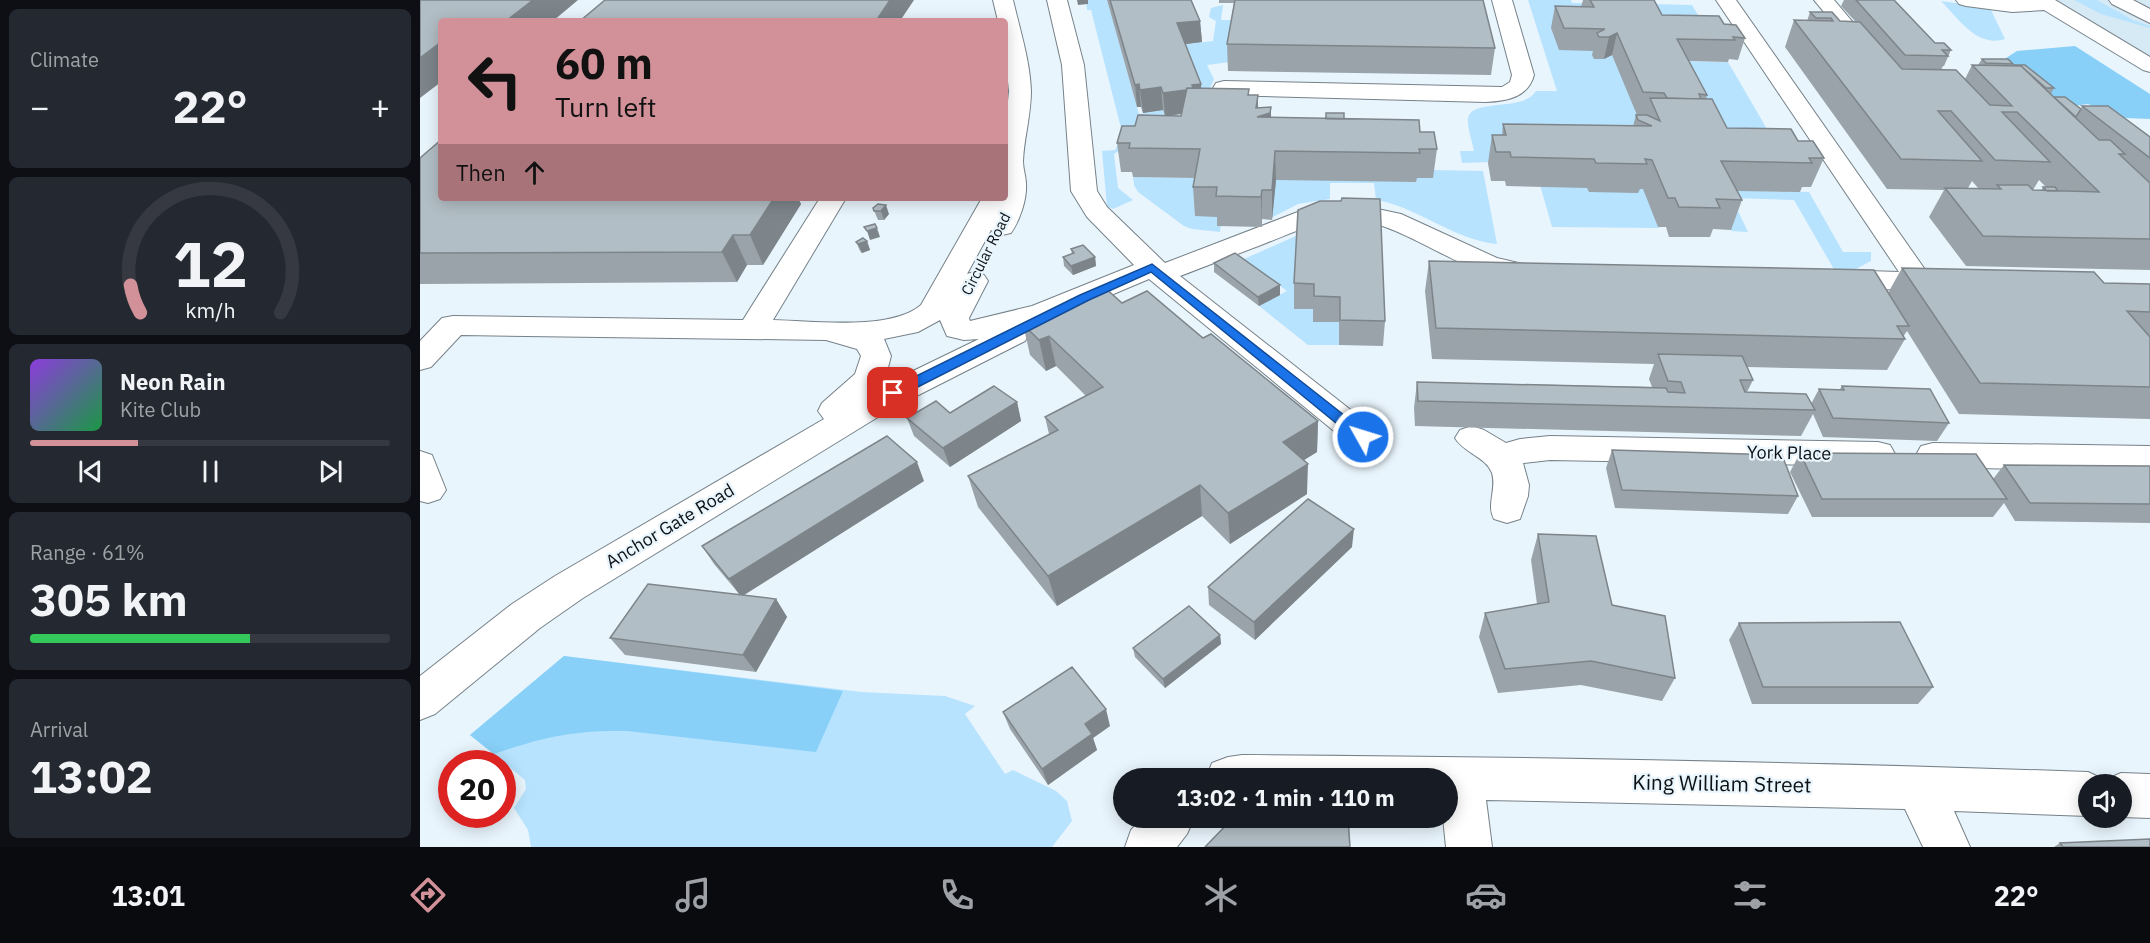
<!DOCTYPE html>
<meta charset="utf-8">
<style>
:root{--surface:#171b24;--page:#242831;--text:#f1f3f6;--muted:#9ea1a6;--line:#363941;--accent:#d29198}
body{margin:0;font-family:"IBM Plex Sans",sans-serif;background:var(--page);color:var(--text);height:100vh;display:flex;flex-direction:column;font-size:22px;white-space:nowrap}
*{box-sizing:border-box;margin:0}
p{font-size:20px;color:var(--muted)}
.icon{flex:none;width:33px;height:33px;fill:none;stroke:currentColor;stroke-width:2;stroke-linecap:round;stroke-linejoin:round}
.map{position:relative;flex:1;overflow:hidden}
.side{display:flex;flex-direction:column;gap:9px;padding:9px;background:#0d0f14;width:420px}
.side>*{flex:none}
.top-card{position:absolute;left:18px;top:18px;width:570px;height:183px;border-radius:6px;box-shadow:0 3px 15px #0003;background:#d29198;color:#111;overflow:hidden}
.buttons{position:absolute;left:1658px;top:774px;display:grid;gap:12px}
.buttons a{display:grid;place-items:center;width:54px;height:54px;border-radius:50%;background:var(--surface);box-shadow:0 3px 15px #0003;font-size:30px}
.speed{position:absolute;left:18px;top:750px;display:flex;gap:12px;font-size:30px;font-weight:700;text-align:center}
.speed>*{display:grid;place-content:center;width:78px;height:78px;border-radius:50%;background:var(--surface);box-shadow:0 3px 15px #0003;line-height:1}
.speed .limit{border:9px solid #d22;background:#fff;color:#111}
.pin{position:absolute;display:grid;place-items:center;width:51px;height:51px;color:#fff;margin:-26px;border-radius:12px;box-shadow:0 3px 9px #0006}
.me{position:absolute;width:66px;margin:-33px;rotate:309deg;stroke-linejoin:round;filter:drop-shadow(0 0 4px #0008)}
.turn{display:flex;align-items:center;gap:21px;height:126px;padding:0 18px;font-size:27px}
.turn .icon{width:78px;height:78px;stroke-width:2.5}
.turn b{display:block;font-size:42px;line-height:51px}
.then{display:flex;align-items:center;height:57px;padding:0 18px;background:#0003;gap:12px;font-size:22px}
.big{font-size:45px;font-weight:800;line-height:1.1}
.side .tile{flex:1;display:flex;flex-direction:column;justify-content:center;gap:9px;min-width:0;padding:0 21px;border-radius:9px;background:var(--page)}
.side .dial{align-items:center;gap:0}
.dial svg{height:156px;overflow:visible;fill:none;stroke:var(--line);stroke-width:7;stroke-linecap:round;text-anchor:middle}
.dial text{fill:var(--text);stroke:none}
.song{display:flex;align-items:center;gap:18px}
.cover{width:72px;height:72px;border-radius:9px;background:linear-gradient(135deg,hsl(270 70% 55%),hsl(140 70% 35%))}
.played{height:6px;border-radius:3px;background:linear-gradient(90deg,var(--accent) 30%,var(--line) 30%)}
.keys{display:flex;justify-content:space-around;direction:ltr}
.heat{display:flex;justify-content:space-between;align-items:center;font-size:33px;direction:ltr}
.charge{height:9px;border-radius:4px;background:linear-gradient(90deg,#34c759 61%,var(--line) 0)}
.trip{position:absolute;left:693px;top:768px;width:345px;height:60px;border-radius:30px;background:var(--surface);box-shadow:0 3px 15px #0003;font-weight:800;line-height:60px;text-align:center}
.menu{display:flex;height:96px;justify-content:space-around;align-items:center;background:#090b0e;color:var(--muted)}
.menu .icon{width:42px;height:42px}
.menu .current{color:var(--accent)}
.menu b{font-size:27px;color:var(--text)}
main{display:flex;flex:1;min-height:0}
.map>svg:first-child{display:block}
.built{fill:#d6eaf6}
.green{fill:#b7e3fe}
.forest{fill:#88d0f8}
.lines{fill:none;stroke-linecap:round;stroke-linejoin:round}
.minor-casing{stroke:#768188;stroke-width:2}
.minor{fill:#fff;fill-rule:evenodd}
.wall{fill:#99a3a9;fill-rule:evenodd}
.shaded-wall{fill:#7d858a}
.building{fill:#b2bec5;stroke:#7d858a;stroke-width:1.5}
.route{fill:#1a73e8;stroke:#114b97;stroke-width:1.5}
.labels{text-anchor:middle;stroke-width:4.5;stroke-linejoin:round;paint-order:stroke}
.far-street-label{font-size:15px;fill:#0d1114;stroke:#e9f5fd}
.street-label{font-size:18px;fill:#0d1114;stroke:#e9f5fd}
.near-street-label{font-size:21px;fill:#0d1114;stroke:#e9f5fd}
</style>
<main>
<section class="side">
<div class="tile"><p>Climate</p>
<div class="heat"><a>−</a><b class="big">22°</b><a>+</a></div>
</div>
<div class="tile dial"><svg viewBox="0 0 100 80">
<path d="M14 69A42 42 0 1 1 86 69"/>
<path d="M14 69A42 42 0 0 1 9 55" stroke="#d29198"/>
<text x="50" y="56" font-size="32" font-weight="700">12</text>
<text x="50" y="72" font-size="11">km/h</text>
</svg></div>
<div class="tile">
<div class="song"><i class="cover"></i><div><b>Neon Rain</b><p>Kite Club</p></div></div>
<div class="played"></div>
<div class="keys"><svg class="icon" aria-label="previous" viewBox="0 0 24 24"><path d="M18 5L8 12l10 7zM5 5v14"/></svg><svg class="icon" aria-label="pause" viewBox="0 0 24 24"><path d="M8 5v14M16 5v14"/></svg><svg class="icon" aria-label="next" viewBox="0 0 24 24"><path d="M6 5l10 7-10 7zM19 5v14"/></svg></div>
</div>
<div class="tile"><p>Range · 61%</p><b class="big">305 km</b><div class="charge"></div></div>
<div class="tile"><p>Arrival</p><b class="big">13:02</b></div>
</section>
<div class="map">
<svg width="1730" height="847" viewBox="0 0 1730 847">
<rect width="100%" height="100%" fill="#e9f5fd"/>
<path class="built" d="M1621 0H1730V66Z"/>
<path class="green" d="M666 0H687L719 114 743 110 746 121 694 154 698 188 713 200 693 209 687 206 682 151 695 150 703 136 671 10H667Z
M1108 0H1151L1152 3H1179L1189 47 1236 156 1042 163 1040 151H1054C1052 141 1047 127 1048 118 1052 98 1104 112 1116 91H1137Z
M1654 0H1677L1713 20 1730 26V28L1681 14Z
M1521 1 1570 8 1585 39C1557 48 1539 19 1521 1Z
M1228 4 1272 5 1292 38 1237 37Z
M803 5 801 20H816L810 62 787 65 794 79 790 88 783 94 759 45 793 41 796 21 789 17 791 8Z
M1251 61 1308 62 1364 158 1297 156Z
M1012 170 1063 171 1077 244C1034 240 998 207 956 200L954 183H910V199L878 204 851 218 853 176 1013 178Z
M713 177 782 178 802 216 800 232 772 229 764 226 718 192 714 185Z
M1120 185H1226L1239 228 1132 227Z
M1291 190 1389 192 1423 252H1451V261L1436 269 1415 271 1374 200 1312 198 1328 232 1311 231Z
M878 235 893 309 894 322H919V345H888L839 306 867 291 824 259Z
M144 656 442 692 525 696 555 706 545 714 585 774 593 770 636 791 647 801 652 821 632 847H111L108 830 94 808 106 789 105 780 50 735Z"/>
<path class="forest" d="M1655 46 1730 94V119L1706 118 1668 104 1645 107 1583 60 1597 51Z
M144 656 423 691 396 752 207 731C155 730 122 737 74 754L50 735Z"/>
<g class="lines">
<defs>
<path id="minor" d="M573 0H593C600 30 610 61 611 91 611 115 604 138 603 161 603 169 606 177 606 184 607 199 600 220 591 233L582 235 571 230 547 274 554 272 564 275 568 281 549 318 550 321 612 306 714 265 667 217 651 191 642 65 627 0H647L664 65 677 191 687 207 745 263 883 210 914 205 934 204 981 214 1077 258 1116 267 1120 273 1116 279C1064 292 993 226 937 220 903 217 872 233 841 245 814 255 787 266 760 276L955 429 960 437 955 445 943 449 931 445 729 279 651 312 605 328 609 334 605 341 471 409 163 598 120 628 15 714 0 720V676L92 604 135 576 404 419 398 411 402 403 435 374 441 356 437 349 406 340 41 335 11 367 0 370V341L22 318 33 316 323 320 400 198H426L353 320C392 321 471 331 501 305L562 198H585V131L589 91 585 53V21H578ZM520 320 527 336 544 340 559 339 458 388 465 379 471 356 464 339 498 332Z
M1072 0H1092L1114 75C1108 98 1086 101 1066 102L804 95 796 93 793 88 796 83 804 81 1082 87 1090 82 1092 75Z
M1296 0H1316L1513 281 1509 287 1499 290 1416 288 1406 285 1402 279 1406 273 1416 270 1479 272Z
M1394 0H1414L1458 52 1461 56 1458 60 1451 62 1444 60Z
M1536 0H1635L1730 57V72L1723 70 1624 10 1592 12 1546 6 1539 4Z
M1689 0H1713L1730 9V23L1692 4Z
M1052 426 1064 430 1086 443 1100 439 1130 436 1458 442 1470 445 1475 454 1470 463 1458 466 1130 460 1103 463 1109 485 1108 496 1100 519 1087 523 1074 519C1066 504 1077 490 1072 473 1066 457 1044 453 1035 438L1040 430Z
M1513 443 1730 446V472L1513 467 1501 464 1496 455 1501 446Z
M0 451 12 455 26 490 20 499 8 503 0 501Z
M822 755C1104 757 1386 762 1668 772L1685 780 1701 773 1730 774V818L1701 817V784H1668V816L1534 811 1550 847H1503L1485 809 1066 800 1072 847H1026L1023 818H1028V778H786L792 763 808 757Z
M722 818H774L767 834 757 847H705L711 830Z"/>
</defs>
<use href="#minor" class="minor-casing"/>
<use href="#minor" class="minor"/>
</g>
<path class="wall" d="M687 0H764L780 21 782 42 765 44 781 84V89L829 95H838V107H851V117L924 119 1000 132 1017 149 1013 178H997L996 182 856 180 852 220 842 219V227L797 226V217L775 216 773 187 775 178 713 177 712 172H701L697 143 715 126 745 116 743 110 723 113 721 107H717ZM762 114 761 116H746Z
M799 0H1063L1075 48 1071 75 808 71 807 44 814 3H799Z
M1163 0H1234L1242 15 1304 24 1325 38 1318 60 1309 59 1308 62 1269 61 1287 95 1286 99 1307 128 1378 141 1404 158 1391 187H1382L1380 192 1317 191 1322 200 1311 230 1293 229 1290 237H1249L1246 227H1238L1223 189H1220L1218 193 1169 192 1167 188 1086 186 1085 181H1071L1068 163 1072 135H1082L1083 124 1213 126 1216 115H1217L1192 55 1184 59H1174L1172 55 1173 51 1139 50 1131 28 1135 6 1161 7Z
M1424 0H1474L1515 43 1531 50 1524 66H1523L1521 70 1545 79 1552 65H1558L1562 59 1593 64 1592 66 1634 88 1631 94 1634 97 1661 109 1662 106 1730 137V270L1546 266 1509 217 1524 190 1467 189 1365 47 1374 20 1387 21 1390 12 1420 21H1435L1421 6ZM1619 180 1626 187H1623L1621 191 1613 190ZM1552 181 1558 188H1548Z
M0 158 21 198H378L381 204 343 265H327L317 282 0 284Z
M453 208 469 214 464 220H458Z
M878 210 965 321 963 346 919 345V322H893V309H874V283Z
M447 241 450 250 442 253 440 251 436 242Z
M651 249 675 257 676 266 653 275 644 266 643 257 652 254Z
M1009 261 1468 293 1482 268 1684 283 1730 284V419L1539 414 1487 331 1483 337 1485 339 1467 370 1327 367 1333 380 1327 392 1391 404 1399 389H1420L1422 386 1529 423 1517 441 1403 437 1393 414 1381 436 995 426 994 408 997 382 1232 387 1229 379 1234 364 1012 359 1005 291Z
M794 263 860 295 839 306 794 272Z
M702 303 783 338 898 421 897 452 884 460 887 494 810 544 782 516 637 606 558 507 548 476 629 434 625 417 666 396 636 366 626 371 610 355 603 324Z
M597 402 601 421 530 467 494 436 487 418 530 413Z
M1192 450 1378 496 1368 514 1195 508 1186 468Z
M1380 453 1573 479 1584 465 1730 466V523L1595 521 1584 503 1573 517H1392L1370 472Z
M504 481 323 595 356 599 367 617 336 672 205 655 190 638 320 595 294 564 282 546Z
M1118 534 1192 605 1255 678 1242 701 1161 685 1078 693 1059 637 1065 613 1117 604 1111 560Z
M932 547 835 640 789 605 788 587Z
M1319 623 1513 687 1498 704H1332L1309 640Z
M800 635 801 644 745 688 715 657 713 648Z
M583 712 690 726 673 738 677 750 628 785 590 729Z
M1640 843 1730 847H1634Z"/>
<path class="shaded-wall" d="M113 0H158L133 21H86Z
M470 0H494L480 21H456Z
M657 0H668V4L658 5Z
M780 21 782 42 759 45 757 23Z
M1197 33 1192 55 1184 59 1189 37Z
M21 42V82L0 98V58Z
M719 84 721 107H717L715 85Z
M781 84 782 107 775 112 745 116 743 93 772 85Z
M741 87 743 110 723 113 720 90Z
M838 95V117L851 107V135L837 146 836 108Z
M855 151 856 180 852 220V190Z
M842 190V227L841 197Z
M354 198H378L381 204 343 265 330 235Z
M466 205 469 214 464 220 461 211Z
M457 228 460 237 450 240 447 231Z
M313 235 327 265 317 282 302 252Z
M447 241 450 250 442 253 438 244Z
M675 257 676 266 653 275 651 266Z
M860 285V295L839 306 838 297Z
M629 336 636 366 626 371 619 340Z
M597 402 601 421 530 467 523 448Z
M898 421 897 452 863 473V442Z
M497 462 504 481 321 597 309 579Z
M888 464 887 494 810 544 808 513Z
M780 485 782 516 637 606 628 576Z
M934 529 932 547 835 640 834 622Z
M356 599 367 617 336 672 323 655Z
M800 635 801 644 745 688 743 679Z
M686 709 690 726 673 738 677 750 628 785 622 769 665 724Z"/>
<path class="building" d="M0 0H113L86 21H21V42L0 58Z
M185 0H470L456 21H160Z
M690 0H771L780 21 757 23 781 84 772 85 773 88H767L766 90 743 93 741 87 720 90 719 84 715 85Z
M815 0H1063L1075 48 807 44Z
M1170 0H1234L1242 15 1299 16 1304 24 1316 25 1325 38 1313 37 1315 40 1257 39 1287 95 1279 94 1281 99 1247 98 1244 93 1223 92 1197 33 1189 37H1179L1177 33 1185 29 1144 28 1135 6 1174 7Z
M1436 0H1474L1515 43H1524L1531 50H1522L1528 56 1485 55Z
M1390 12H1412L1420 21 1440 22 1482 69 1536 70 1570 105 1592 106 1552 65 1601 66 1679 140H1690L1705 154H1699L1730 183V239L1563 236 1525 188 1581 189 1577 185H1608L1613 190 1679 192 1597 112H1582L1630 162 1575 160 1531 111H1518L1562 161 1481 159 1374 20 1413 21 1411 18H1396Z
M1562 59H1588L1593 64 1566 63Z
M1593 65H1605L1634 88H1626L1601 66Z
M767 88 829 89 828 95H838L836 108 851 107 850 113 837 117 999 120 1000 132H1014L1017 149H999L1000 153 855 151 852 190H842L841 197 796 196 797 187H773L780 149 709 148 710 143H697L702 126H715L718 115 761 116Z
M1634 97H1645L1661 109 1656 117Z
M1230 98 1292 99 1307 128 1371 129 1378 141H1393L1404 158H1389L1392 163 1301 161 1322 200 1296 199 1300 208 1259 207 1255 198H1248L1232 160 1225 159 1227 164 1176 163 1174 159 1091 157 1090 152H1076L1072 135H1086L1083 124 1232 126 1218 120 1216 115H1227L1240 121Z
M1662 106H1688L1730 137V158Z
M906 113H924V119H906Z
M21 140V198H354L330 235H313L302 252 0 253V158Z
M1623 187H1635L1638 191H1627Z
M922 198 960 199 965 321 920 320V297L894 296V284L874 283 878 210 900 201H921Z
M458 204 466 205 461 211H454L453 208Z
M455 224 457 228 447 231 444 227Z
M443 238 447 241 438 244 436 242Z
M663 245 675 257 651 266 643 257 654 253 651 249Z
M815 253 860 285 838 297 794 263Z
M1009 261 1454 270 1489 326H1477L1485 339 1016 328Z
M1482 268 1674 272 1684 283 1730 284V312L1707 311 1730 337V387L1560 383Z
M683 286 702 303 727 291 783 338 791 334 898 421 863 442 888 464 808 513 780 485 628 576 548 476 638 430 625 417 683 387 629 336 619 340 603 324Z
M1238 354 1322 356 1333 380H1320L1325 392 1386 394 1395 410 998 401 997 382 1246 388 1248 392 1265 393 1261 382 1248 381Z
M574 386 597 402 523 448 487 418 516 401 530 413Z
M1422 386 1510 389 1529 423 1413 418 1399 389 1424 390Z
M467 436 497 462 309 579 282 546Z
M1192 450 1362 455 1378 496 1202 490Z
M1380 453 1556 454 1587 499H1402Z
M1584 465 1730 466V504L1610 503Z
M888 499 934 529 834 622 788 587Z
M1118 534 1176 536 1192 605 1245 616 1255 678 1171 661 1085 669 1065 613 1129 602Z
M228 584 356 599 323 655 190 638Z
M769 606 800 635 743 679 713 648Z
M1480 622 1513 687H1343L1319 623Z
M652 667 686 709 665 724 672 734 622 769 583 712Z
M813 818H928L930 847H785Z
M1730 839V847H1643L1640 843Z"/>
<path class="route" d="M732 264 948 434 950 437 948 441H938L731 272 669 300 478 397 473 398 466 393 468 390 660 295Z"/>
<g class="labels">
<g class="far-street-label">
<text transform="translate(566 254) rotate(-63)" y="5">Circular Road</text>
</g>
<g class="street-label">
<text transform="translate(1369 453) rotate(1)" y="6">York Place</text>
<text transform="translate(250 526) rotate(-31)" y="6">Anchor Gate Road</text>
</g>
<g class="near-street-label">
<text transform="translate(1302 784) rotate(1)" y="7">King William Street</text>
</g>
</g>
</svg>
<div class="buttons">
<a><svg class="icon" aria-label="sound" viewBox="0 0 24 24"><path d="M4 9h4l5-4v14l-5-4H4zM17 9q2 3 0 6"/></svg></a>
</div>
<div class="speed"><div class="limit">20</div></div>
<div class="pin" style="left:473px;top:393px;background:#d93025"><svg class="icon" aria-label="arrive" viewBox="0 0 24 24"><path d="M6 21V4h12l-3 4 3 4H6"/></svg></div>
<svg class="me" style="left:943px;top:437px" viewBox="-20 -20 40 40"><circle r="17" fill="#1a73e8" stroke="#fff" stroke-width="3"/><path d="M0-11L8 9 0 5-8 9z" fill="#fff"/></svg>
<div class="trip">13:02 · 1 min · 110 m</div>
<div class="top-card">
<div class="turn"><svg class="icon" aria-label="left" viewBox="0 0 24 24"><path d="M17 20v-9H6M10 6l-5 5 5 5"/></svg><div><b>60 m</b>Turn left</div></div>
<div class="then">Then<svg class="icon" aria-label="ahead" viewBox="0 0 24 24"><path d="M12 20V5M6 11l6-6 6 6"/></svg></div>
</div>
</div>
</main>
<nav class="menu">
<b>13:01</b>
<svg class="icon current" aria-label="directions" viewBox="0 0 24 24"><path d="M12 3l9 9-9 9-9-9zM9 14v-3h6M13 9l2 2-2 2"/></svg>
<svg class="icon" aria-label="music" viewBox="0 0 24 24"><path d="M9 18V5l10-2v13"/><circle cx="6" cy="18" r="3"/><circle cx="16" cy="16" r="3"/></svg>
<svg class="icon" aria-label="phone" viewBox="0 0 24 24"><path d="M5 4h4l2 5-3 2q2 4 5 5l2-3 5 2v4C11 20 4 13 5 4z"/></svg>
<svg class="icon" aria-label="climate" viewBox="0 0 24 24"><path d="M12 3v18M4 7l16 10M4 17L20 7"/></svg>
<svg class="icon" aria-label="car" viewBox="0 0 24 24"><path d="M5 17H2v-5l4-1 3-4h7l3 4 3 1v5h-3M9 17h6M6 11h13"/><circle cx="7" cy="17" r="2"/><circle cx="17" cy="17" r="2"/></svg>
<svg class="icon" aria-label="filters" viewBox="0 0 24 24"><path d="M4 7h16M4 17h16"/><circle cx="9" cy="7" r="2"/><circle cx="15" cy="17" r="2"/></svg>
<b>22°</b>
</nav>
